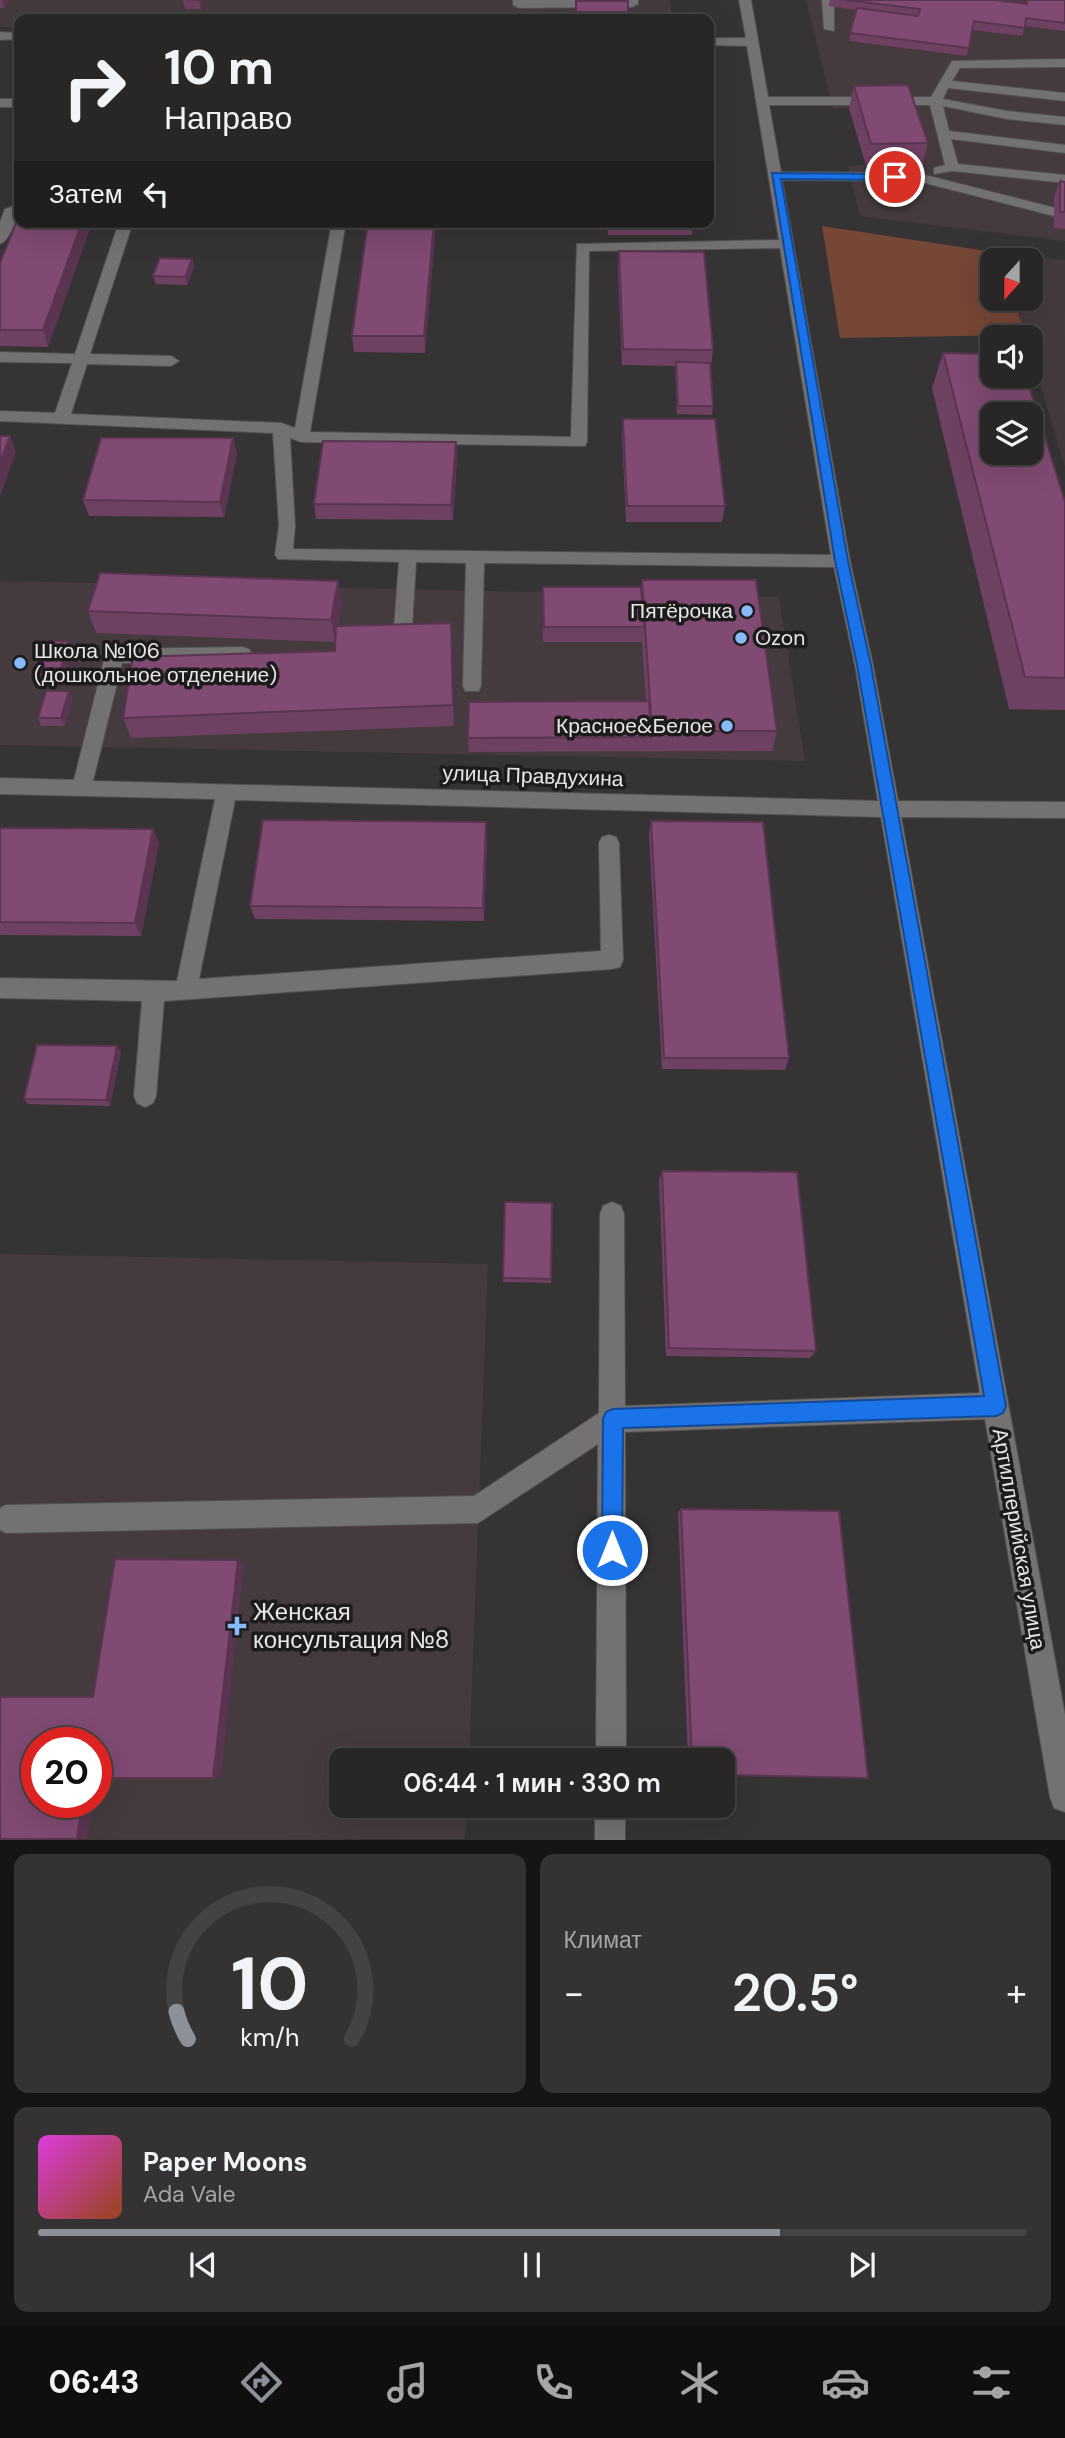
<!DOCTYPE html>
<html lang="ru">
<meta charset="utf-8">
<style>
:root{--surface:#282627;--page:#343233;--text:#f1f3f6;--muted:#a5a5a7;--line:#444344;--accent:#8c9099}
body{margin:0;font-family:"DM Sans",sans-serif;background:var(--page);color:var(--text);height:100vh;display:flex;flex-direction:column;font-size:26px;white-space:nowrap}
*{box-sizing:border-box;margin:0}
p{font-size:23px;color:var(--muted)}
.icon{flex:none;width:38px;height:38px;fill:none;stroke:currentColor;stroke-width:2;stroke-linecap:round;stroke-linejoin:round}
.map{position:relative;height:1840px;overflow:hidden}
.sheet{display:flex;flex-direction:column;gap:14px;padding:14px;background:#161515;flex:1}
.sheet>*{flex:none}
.banner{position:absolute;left:14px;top:14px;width:700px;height:214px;border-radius:14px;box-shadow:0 7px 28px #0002,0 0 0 2px var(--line);background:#282627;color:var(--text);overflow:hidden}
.needle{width:46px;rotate:201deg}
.fabs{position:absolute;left:980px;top:248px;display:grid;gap:14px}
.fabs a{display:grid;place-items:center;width:63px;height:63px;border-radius:14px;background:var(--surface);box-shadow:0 7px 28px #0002,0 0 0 2px var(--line);font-size:35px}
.speed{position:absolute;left:21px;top:1727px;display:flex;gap:14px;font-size:35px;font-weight:700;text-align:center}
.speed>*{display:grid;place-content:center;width:91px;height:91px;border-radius:50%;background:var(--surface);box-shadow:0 7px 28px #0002,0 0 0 2px var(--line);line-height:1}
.speed .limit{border:10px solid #d22;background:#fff;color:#111}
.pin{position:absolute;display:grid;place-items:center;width:60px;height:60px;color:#fff;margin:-30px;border:4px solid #fff;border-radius:50%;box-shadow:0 2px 7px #0007}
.me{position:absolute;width:77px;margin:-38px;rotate:0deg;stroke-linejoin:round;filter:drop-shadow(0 0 5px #0008)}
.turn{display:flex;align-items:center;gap:24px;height:147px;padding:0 35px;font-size:32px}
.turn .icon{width:91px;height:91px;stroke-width:2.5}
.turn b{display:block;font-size:49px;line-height:60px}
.then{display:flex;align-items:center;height:66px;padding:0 35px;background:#0003;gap:14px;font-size:26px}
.big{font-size:52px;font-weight:600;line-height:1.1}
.sheet .card{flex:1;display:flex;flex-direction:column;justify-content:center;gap:10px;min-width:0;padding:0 24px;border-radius:14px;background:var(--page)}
.sheet .dial{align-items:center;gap:0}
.dial svg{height:182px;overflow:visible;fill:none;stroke:var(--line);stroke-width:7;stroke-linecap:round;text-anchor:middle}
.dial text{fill:var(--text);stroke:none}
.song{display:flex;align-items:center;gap:21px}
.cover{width:84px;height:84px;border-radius:10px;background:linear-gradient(135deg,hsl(300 70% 55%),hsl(20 70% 35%))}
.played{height:7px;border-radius:4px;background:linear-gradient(90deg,var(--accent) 75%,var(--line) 75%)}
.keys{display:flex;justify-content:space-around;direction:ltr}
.heat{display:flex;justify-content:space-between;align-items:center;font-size:38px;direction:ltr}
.sheet .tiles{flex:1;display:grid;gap:14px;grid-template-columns:1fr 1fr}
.card:last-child{grid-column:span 2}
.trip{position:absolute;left:329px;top:1748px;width:406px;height:70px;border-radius:14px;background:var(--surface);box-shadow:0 7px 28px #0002,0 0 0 2px var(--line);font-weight:600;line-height:70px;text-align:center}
.menu{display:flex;height:112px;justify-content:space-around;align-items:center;background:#100f10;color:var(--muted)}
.menu .icon{width:49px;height:49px}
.menu .on{color:var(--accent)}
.menu b{font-size:32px;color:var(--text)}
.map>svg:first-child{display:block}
.built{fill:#453b3e;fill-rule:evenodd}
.green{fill:#764636}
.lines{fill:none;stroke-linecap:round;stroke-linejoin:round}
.minor-casing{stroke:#525051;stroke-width:2}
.minor{fill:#747172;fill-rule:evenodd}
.wall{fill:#6e4062}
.shaded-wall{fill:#5a3450}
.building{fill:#804a72;stroke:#5a3450;stroke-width:2;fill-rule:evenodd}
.route{fill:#1a73e8;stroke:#114b97;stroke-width:2}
.poi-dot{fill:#87bbfb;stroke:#1d1b1c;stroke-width:2.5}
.labels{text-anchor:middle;stroke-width:7;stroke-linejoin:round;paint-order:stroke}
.poi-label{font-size:21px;fill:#e7e5e6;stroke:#1d1b1c;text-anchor:end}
.street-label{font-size:21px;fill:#e7e5e6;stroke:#1d1b1c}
.near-poi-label{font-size:24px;fill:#e7e5e6;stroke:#1d1b1c;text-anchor:start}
</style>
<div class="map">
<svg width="1065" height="1840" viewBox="0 0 1065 1840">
<rect width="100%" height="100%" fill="#363334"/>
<path class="built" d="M0 0H670L672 19H19V27H0Z
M806 0H1065V241L860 216 848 166 866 165 850 108H833L831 101Z
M1000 253 1065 260V467L1031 354V338H1026L1014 299H1031V261H1002Z
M0 581 779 597 805 761 0 745Z
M0 1254 488 1264 469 1760H341V1806H467L465 1839 0 1840ZM37 1743H96V1802H37Z"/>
<path class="green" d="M822 226 1000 253 1002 261H992V299H1014L1025 335 840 338Z"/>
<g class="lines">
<defs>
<path id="minor" d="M513 0H638V4L632 7 519 8 513 5Z
M739 0H751L768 97H931L952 61 1065 59V67L960 68 952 81 1065 93V101L948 88 943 99 1007 111 1065 117V125L1007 119 943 106 949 131 1065 145V153L951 139 958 164 1065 175V183L953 171 934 174V168L945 165 930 105H769L781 172 917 173 1059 209 1061 212 1054 216 917 181 782 180 850 561 873 665 898 801 1065 802V818L901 817 1065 1715V1812L1054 1808 1050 1797 985 1419 625 1432 626 1760H596L598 1444 478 1523 6 1533 0 1530V1508L6 1505 474 1496 599 1413 600 1214 603 1206 612 1202 621 1206 624 1214 625 1406 980 1393 881 817 235 800 199 979 601 951 599 843 602 837 609 835 616 837 619 843 623 960 620 967 612 969 164 1001 156 1096 153 1103 145 1107 137 1103 134 1096 142 1001 0 998V978L177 981 215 799 0 794V778L74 780 105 656 108 651 114 649 243 647 249 649 252 654 249 659 243 661 122 663 93 781 878 801 855 665 834 567 484 563 481 686 479 691H465L463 686 466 563 416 562 412 628 409 633H397L394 628 399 562 278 559 275 555 279 526 273 433 0 421V411L55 413 72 363 0 362V352L75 354 119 222H133L90 354 171 356 179 361 171 366 87 364 71 414 281 423 295 428 332 222H346L310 432 571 437 577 244 779 240 747 46 709 45V38H746ZM780 248 831 555 293 549 295 526 290 438 301 442 585 446 587 442 589 251Z
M822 0H834V31L824 29Z
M0 32 19 33V39L0 40Z
M0 99H19V107H0Z
M19 204C19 213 11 240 0 244V222L5 209Z
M595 1806H625V1840H595Z"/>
</defs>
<use href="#minor" class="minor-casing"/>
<use href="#minor" class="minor"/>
</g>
<path class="wall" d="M0 0H8L4 8H0Z
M183 0 203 1 201 9H185Z
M830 0H995L1025 4 1026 0H1065V31L1025 26 1022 36 972 30 967 56 849 41 857 10 829 6Z
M576 1H628V19H576Z
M854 86 928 143 922 166H866L849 108Z
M1060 181 1065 182V229L1054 228V197Z
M19 222H92L48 347 0 346V263Z
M368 222H436L425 353 354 352 352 336Z
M607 222H693L692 235H608Z
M619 251 713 350 711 366H710L713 406 712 415 677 414 675 366 622 365 618 268Z
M192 259 194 267 187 285 156 284 153 276Z
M943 353 1065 502V710L1009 709 932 388Z
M623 419 725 506 722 522H626L622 435Z
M233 438 237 454 224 517 89 516 83 500Z
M456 442 457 458 453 520 316 519 314 504Z
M642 580 777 731 772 751 469 752 468 738 646 701 642 642H543V587H641Z
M342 603 338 626 452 644 454 726 131 738 123 718 335 651V642L96 633 88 611Z
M68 641 72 649 64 677 37 676 33 668Z
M69 691 72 699 65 726H41L38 718Z
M651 821 789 1058 785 1070 662 1069 649 835Z
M0 828 153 829 159 843 141 936 0 935Z
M487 836 484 921 255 919 250 906Z
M121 1052 110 1106 28 1104 24 1099Z
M662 1171 816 1351 810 1358 666 1356 659 1180Z
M552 1203 551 1283 503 1282V1278Z
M681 1509 723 1760H688L678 1513Z"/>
<path class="shaded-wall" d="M2 0H8L4 8Z
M199 0H203V1L201 9Z
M82 222H92L48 347 43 330Z
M434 222H436V224L425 353 424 336Z
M192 259 194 267 187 285 185 277Z
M10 436 16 452 0 497V462Z
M233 438 237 454 224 517 220 502Z
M456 442 457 458 453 520 451 505Z
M338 581 342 603 335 642 331 620Z
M451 623 452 644 454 726 453 705Z
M68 641 72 649 64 677 61 669Z
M69 691 72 699 65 726 61 718Z
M486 822 487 836 484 921 483 908Z
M153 829 159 843 141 936 135 923Z
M117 1046 121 1052 110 1106 106 1100Z
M238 1560 244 1563 221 1776 213 1778Z
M82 1802H93L87 1839H77Z"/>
<path class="building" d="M846 0H995L1027 4V0H1065V23L1026 18 1025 28 974 21 969 48 850 33 857 8 918 16 920 9Z
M576 1H628V12H576Z
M908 85 928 143 871 144 854 86Z
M1060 181 1065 182V212H1060Z
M19 216V222H82L43 330H0V263Z
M368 222H434L424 336H352Z
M619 251 704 252 713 350 623 349Z
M160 258 192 259 185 277 153 276Z
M943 353 992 354V376H1026L1065 502V678L1025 677ZM992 415H1031V453H992Z
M676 362 710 363 713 406H678Z
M623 419H715L725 506H627Z
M0 436H10L0 462Z
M101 438H233L220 502 83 500Z
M323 441 456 442 451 505 314 504Z
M100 573 338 581 331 620 88 611Z
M642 580H756L777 731H652Z
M543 587H641L644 627H544Z
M451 623 453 705 123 718 133 657 335 651 336 626Z
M41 641H68L61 669 33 668Z
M46 691H69L61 718H38Z
M649 701 651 737 468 738 469 702Z
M263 820 486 822 483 908 250 906Z
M651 821 763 822 789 1058H664Z
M0 828 153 829 135 923 0 922Z
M37 1045 117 1046 106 1100 24 1099Z
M662 1171 797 1172 816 1351 669 1348Z
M505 1202 552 1203 551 1279 503 1278Z
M681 1509 839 1511 868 1778 723 1775V1760H692Z
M115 1559 238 1560 213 1778H96V1743H37V1802H82L77 1839H0V1697H93Z"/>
<path class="route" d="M772 173 895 174 900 177 895 180 781 179 848 561 871 665 1006 1406 1003 1413 996 1416 623 1428 622 1550 619 1558 612 1561 605 1558 602 1550 603 1419 606 1412 613 1409 984 1396 857 665 835 561Z"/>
<g class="poi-dot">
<circle cx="747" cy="611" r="7"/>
<circle cx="741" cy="638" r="7"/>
<circle cx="20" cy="663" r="7"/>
<circle cx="727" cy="726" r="7"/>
<path d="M233.5 1615.5h7v7h7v7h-7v7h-7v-7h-7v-7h7z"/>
</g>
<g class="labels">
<g class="poi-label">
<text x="733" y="618">Пятёрочка</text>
<text x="755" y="645" text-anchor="start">Ozon</text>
<text x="34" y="658" text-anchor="start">Школа №106<tspan x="34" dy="24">(дошкольное отделение)</tspan></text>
<text x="713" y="733">Красное&amp;Белое</text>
</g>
<g class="street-label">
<text transform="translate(533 776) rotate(2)" y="7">улица Правдухина</text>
<text transform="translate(1019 1539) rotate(80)" y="7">Артиллерийская улица</text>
</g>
<g class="near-poi-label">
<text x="253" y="1620">Женская<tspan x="253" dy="28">консультация №8</tspan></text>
</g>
</g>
</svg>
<div class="fabs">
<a><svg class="needle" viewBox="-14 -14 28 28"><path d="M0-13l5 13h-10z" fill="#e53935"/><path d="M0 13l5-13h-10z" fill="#a5a5a7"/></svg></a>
<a><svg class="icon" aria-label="sound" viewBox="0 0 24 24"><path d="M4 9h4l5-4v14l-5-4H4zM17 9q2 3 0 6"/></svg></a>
<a><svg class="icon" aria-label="layers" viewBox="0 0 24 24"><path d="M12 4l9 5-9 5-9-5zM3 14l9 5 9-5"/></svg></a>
</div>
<div class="speed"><div class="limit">20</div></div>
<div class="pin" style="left:895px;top:177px;background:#d93025"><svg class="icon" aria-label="arrive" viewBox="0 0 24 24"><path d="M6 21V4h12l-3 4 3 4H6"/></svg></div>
<svg class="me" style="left:612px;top:1550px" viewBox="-20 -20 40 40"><circle r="17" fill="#1a73e8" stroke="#fff" stroke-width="3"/><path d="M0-11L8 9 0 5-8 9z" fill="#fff"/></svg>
<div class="trip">06:44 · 1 мин · 330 m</div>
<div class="banner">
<div class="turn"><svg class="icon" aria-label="right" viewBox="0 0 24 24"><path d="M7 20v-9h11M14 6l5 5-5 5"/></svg><div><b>10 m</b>Направо</div></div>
<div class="then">Затем<svg class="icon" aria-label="left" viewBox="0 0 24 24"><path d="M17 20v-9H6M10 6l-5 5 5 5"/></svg></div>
</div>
</div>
<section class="sheet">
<div class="tiles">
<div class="card dial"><svg viewBox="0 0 100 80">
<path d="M14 69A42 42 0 1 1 86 69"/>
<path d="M14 69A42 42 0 0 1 9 57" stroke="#8c9099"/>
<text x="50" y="56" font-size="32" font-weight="700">10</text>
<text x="50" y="72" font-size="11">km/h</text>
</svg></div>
<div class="card"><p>Климат</p>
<div class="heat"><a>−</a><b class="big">20.5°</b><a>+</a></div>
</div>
<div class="card">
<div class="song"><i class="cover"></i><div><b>Paper Moons</b><p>Ada Vale</p></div></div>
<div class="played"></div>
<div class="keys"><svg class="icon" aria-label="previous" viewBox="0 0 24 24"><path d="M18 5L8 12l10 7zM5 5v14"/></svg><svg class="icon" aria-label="pause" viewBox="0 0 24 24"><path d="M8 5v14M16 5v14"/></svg><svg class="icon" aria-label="next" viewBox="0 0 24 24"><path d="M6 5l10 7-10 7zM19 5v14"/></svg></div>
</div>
</div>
</section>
<nav class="menu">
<b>06:43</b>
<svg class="icon on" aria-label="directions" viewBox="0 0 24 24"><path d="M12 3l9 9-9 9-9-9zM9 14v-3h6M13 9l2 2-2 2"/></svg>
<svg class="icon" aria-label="music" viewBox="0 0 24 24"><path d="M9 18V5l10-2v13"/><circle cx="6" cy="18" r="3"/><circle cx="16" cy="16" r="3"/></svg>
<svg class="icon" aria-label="phone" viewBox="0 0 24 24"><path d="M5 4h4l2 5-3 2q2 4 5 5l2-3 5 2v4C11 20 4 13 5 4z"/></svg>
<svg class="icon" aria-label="climate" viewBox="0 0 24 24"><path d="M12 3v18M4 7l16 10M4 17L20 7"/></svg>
<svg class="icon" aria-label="car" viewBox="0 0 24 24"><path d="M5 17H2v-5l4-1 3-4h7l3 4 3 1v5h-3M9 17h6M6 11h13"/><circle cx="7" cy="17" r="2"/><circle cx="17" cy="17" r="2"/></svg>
<svg class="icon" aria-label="filters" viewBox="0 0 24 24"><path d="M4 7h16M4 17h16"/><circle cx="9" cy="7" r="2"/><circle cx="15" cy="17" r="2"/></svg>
</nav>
